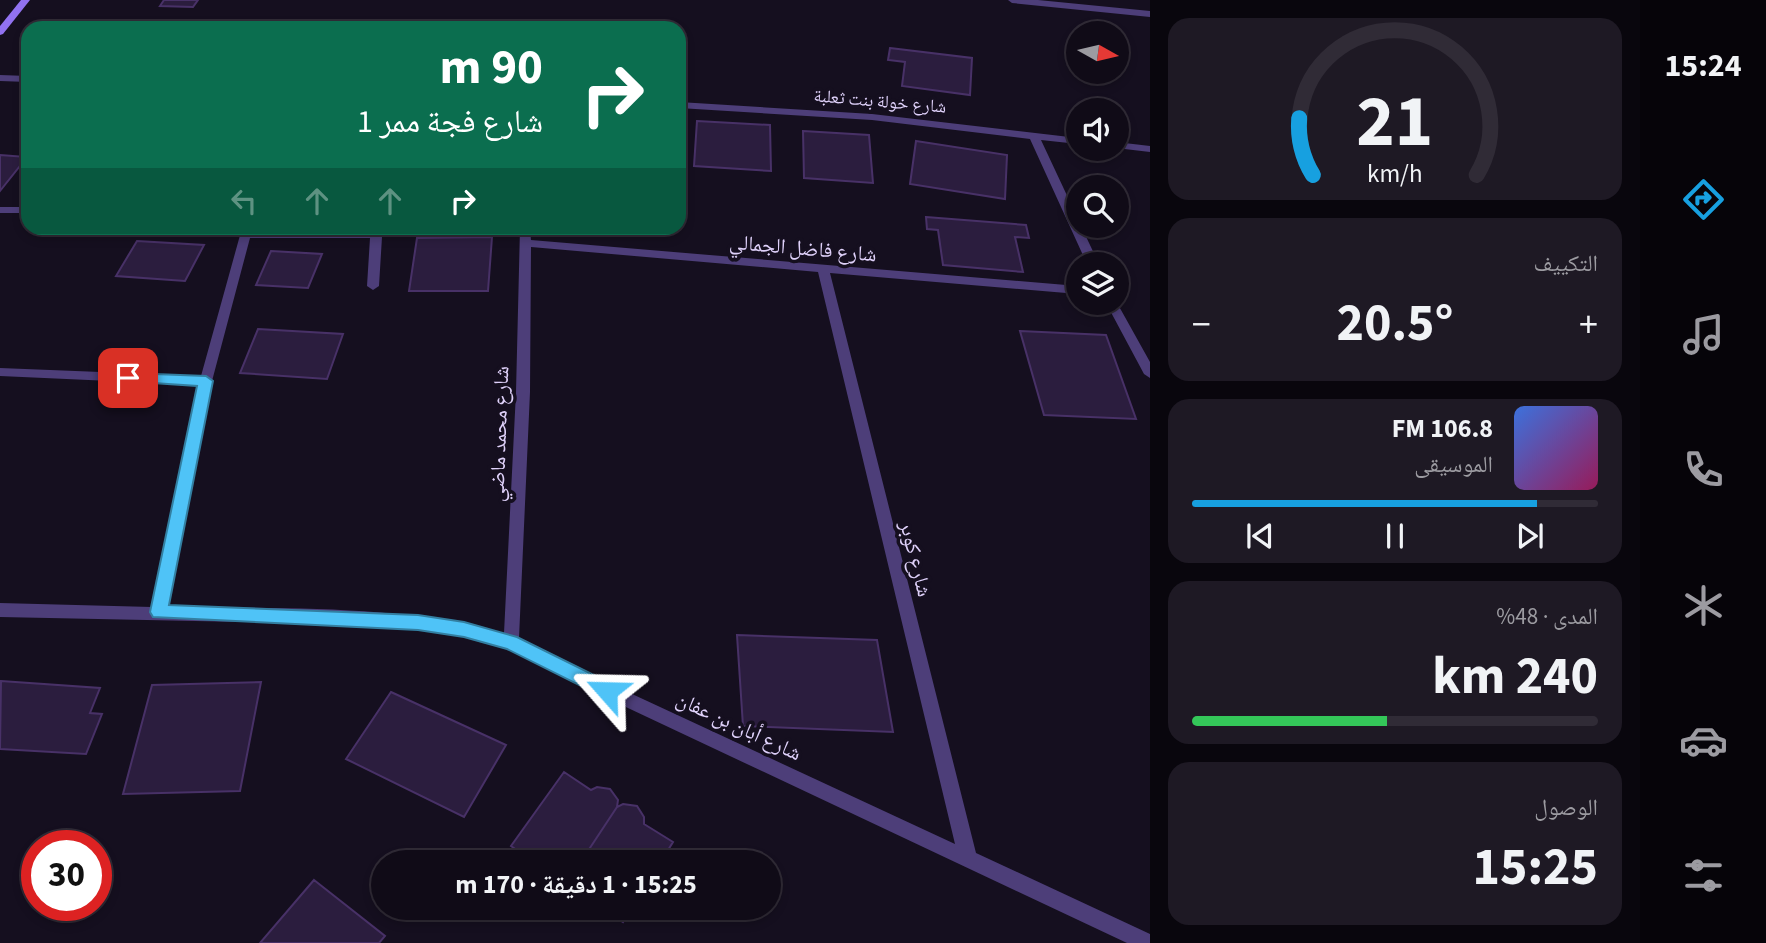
<!DOCTYPE html>
<html lang="ar">
<meta charset="utf-8">
<style>
:root{--surface:#100b17;--page:#1e1924;--text:#f1f3f6;--muted:#9c9ba1;--line:#302b36;--accent:#17a0e0}
body{margin:0;font-family:"Source Sans 3","Noto Naskh Arabic",sans-serif;background:var(--page);color:var(--text);direction:rtl;height:100vh;display:flex;flex-direction:column;font-size:26px;white-space:nowrap}
*{box-sizing:border-box;margin:0}
p{font-size:23px;color:var(--muted)}
.icon{flex:none;width:38px;height:38px;fill:none;stroke:currentColor;stroke-width:2;stroke-linecap:round;stroke-linejoin:round}
.map{position:relative;flex:1;overflow:hidden;direction:ltr}
.drawer{display:flex;flex-direction:column;gap:18px;padding:18px;background:#09060d;width:490px}
.drawer>*{flex:none}
.hud{position:absolute;left:21px;top:21px;width:665px;height:214px;border-radius:21px;box-shadow:0 4px 10px #0003,0 0 0 2px var(--line);direction:rtl;background:#0b6e4f;color:#fff;overflow:hidden}
.needle{width:46px;rotate:98deg}
.controls{position:absolute;left:1066px;top:21px;display:grid;gap:14px}
.controls a{display:grid;place-items:center;width:63px;height:63px;border-radius:50%;background:var(--surface);box-shadow:0 4px 10px #0003,0 0 0 2px var(--line);font-size:35px}
.speed{position:absolute;left:21px;top:830px;display:flex;gap:14px;font-size:35px;font-weight:700;text-align:center}
.speed>*{display:grid;place-content:center;width:91px;height:91px;border-radius:50%;background:var(--surface);box-shadow:0 4px 10px #0003,0 0 0 2px var(--line);line-height:1}
.speed .limit{border:10px solid #d22;background:#fff;color:#111}
.pin{position:absolute;display:grid;place-items:center;width:60px;height:60px;color:#fff;margin:-30px;border-radius:14px;box-shadow:0 4px 10px #0006}
.me{position:absolute;width:77px;margin:-38px;rotate:295deg;stroke-linejoin:round;filter:drop-shadow(0 0 5px #0008)}
.turn{display:flex;align-items:center;gap:24px;height:147px;padding:0 28px;font-size:32px}
.turn .icon{width:91px;height:91px;stroke-width:2.5}
.turn b{display:block;font-size:49px;line-height:60px}
.lanes{display:flex;align-items:center;height:66px;padding:0 28px;background:#0003;justify-content:center;gap:35px;direction:ltr}
.lanes .off{opacity:.35}
.big{font-size:52px;font-weight:700;line-height:1.1}
.drawer .tile{flex:1;display:flex;flex-direction:column;justify-content:center;gap:10px;min-width:0;padding:0 24px;border-radius:21px;background:var(--page)}
.drawer .dial{align-items:center;gap:0}
.dial svg{height:182px;overflow:visible;fill:none;stroke:var(--line);stroke-width:7;stroke-linecap:round;text-anchor:middle}
.dial text{fill:var(--text);stroke:none}
.song{display:flex;align-items:center;gap:21px}
.cover{width:84px;height:84px;border-radius:10px;background:linear-gradient(135deg,hsl(220 70% 55%),hsl(330 70% 35%))}
.played{height:7px;border-radius:4px;background:linear-gradient(90deg,var(--accent) 85%,var(--line) 85%)}
.keys{display:flex;justify-content:space-around;direction:ltr}
.heat{display:flex;justify-content:space-between;align-items:center;font-size:38px;direction:ltr}
.charge{height:10px;border-radius:5px;background:linear-gradient(90deg,#34c759 48%,var(--line) 0)}
.trip{position:absolute;left:371px;top:850px;width:410px;height:70px;border-radius:35px;background:var(--surface);box-shadow:0 4px 10px #0003,0 0 0 2px var(--line);font-weight:700;line-height:70px;text-align:center;direction:rtl}
main{display:flex;flex:1;min-height:0}
.dock{display:flex;flex-direction:column;width:126px;justify-content:space-around;align-items:center;background:#060409;color:var(--muted)}
.dock .icon{width:49px;height:49px}
.dock .current{color:var(--accent)}
.dock b{font-size:32px;color:var(--text)}
.map>svg:first-child{display:block}
.building{fill:#2b1d3e;stroke:#483167;stroke-width:2}
.lines{fill:none;stroke-linecap:round;stroke-linejoin:round}
.street{fill:#4d3e79;fill-rule:evenodd}
.secondary{fill:#9172f0;fill-rule:evenodd}
.route{fill:#4fc3f7;stroke:#337fa1;stroke-width:2}
.labels{text-anchor:middle;stroke-width:7;stroke-linejoin:round;paint-order:stroke}
.far-street-label{font-size:18px;fill:#dfd1fa;stroke:#150f1f}
.street-label{font-size:21px;fill:#dfd1fa;stroke:#150f1f}
</style>
<main>
<nav class="dock">
<b>15:24</b>
<svg class="icon current" aria-label="directions" viewBox="0 0 24 24"><path d="M12 3l9 9-9 9-9-9zM9 14v-3h6M13 9l2 2-2 2"/></svg>
<svg class="icon" aria-label="music" viewBox="0 0 24 24"><path d="M9 18V5l10-2v13"/><circle cx="6" cy="18" r="3"/><circle cx="16" cy="16" r="3"/></svg>
<svg class="icon" aria-label="phone" viewBox="0 0 24 24"><path d="M5 4h4l2 5-3 2q2 4 5 5l2-3 5 2v4C11 20 4 13 5 4z"/></svg>
<svg class="icon" aria-label="climate" viewBox="0 0 24 24"><path d="M12 3v18M4 7l16 10M4 17L20 7"/></svg>
<svg class="icon" aria-label="car" viewBox="0 0 24 24"><path d="M5 17H2v-5l4-1 3-4h7l3 4 3 1v5h-3M9 17h6M6 11h13"/><circle cx="7" cy="17" r="2"/><circle cx="17" cy="17" r="2"/></svg>
<svg class="icon" aria-label="filters" viewBox="0 0 24 24"><path d="M4 7h16M4 17h16"/><circle cx="9" cy="7" r="2"/><circle cx="15" cy="17" r="2"/></svg>
</nav>
<section class="drawer">
<div class="tile dial"><svg viewBox="0 0 100 80">
<path d="M14 69A42 42 0 1 1 86 69"/>
<path d="M14 69A42 42 0 0 1 8 44" stroke="#17a0e0"/>
<text x="50" y="56" font-size="32" font-weight="700">21</text>
<text x="50" y="72" font-size="11">km/h</text>
</svg></div>
<div class="tile"><p>التكييف</p>
<div class="heat"><a>−</a><b class="big">20.5°</b><a>+</a></div>
</div>
<div class="tile">
<div class="song"><i class="cover"></i><div><b>106.8 FM</b><p>الموسيقى</p></div></div>
<div class="played"></div>
<div class="keys"><svg class="icon" aria-label="previous" viewBox="0 0 24 24"><path d="M18 5L8 12l10 7zM5 5v14"/></svg><svg class="icon" aria-label="pause" viewBox="0 0 24 24"><path d="M8 5v14M16 5v14"/></svg><svg class="icon" aria-label="next" viewBox="0 0 24 24"><path d="M6 5l10 7-10 7zM19 5v14"/></svg></div>
</div>
<div class="tile"><p>المدى · 48%</p><b class="big">240 km</b><div class="charge"></div></div>
<div class="tile"><p>الوصول</p><b class="big">15:25</b></div>
</section>
<div class="map">
<svg width="1150" height="943" viewBox="0 0 1150 943">
<rect width="100%" height="100%" fill="#150f1f"/>
<path class="building" d="M164 0H198L193 7 160 6Z
M38 23 122 27 34 28Z
M890 48 972 58 970 95 902 86 905 62 888 60Z
M697 121 770 125 771 171 694 166Z
M803 131 869 135 873 183 804 178Z
M916 141 1007 155 1005 199 910 184Z
M0 155 27 157 0 191Z
M926 217 1026 225 1029 238 1015 237 1023 272 943 265 938 230 927 229Z
M603 228H652L651 230 633 229 632 232 603 230Z
M492 237 488 291H409L417 238Z
M137 241 204 245 185 281 116 276Z
M271 251 322 254 308 288 256 285Z
M258 329 343 334 327 379 240 373Z
M1020 331 1106 335 1136 419 1044 415Z
M737 635 877 640 893 732 743 726Z
M1 681 100 688 90 713 102 714 86 754 0 749Z
M261 682 240 791 123 794 152 685Z
M391 692 506 745 464 817 346 759Z
M564 772 591 790 597 787 610 789 618 800 617 807 580 863H535L511 846Z
M623 804 637 806 644 817V824L673 842 660 863H580L617 807Z
M314 880 385 936 379 943H260Z
M602 908H632L623 922Z"/>
<g class="lines">
<path class="street" d="M1008 0H1038L1150 11V17L1012 3Z
M0 75 28 76V82L0 81Z
M679 102 872 114 1078 138V144L1041 140 1078 219V226H1081L1099 264H1087L1030 139 872 120 679 108Z
M1116 142 1150 146V152L1116 148Z
M0 207H28V213H0Z
M242 228H252V232L378 233 382 237 379 286 373 290 367 286 370 238H250L212 381 168 607C279 609 395 604 504 633L516 392 520 228H530L531 240 1078 286V294L830 273 976 853 1150 934V943H1127L577 684 507 648 464 636 418 629 294 623 0 617V603L152 607 199 385 0 376V368L201 376ZM531 247 818 272 955 844 589 674 519 638 530 392Z
M1116 301 1150 362V378L1144 374 1106 303H1116Z"/>
<path class="secondary" d="M21 0H30L3 34 0 35V26Z"/>
</g>
<path class="route" d="M128 373 206 376 213 381 169 605 418 615 464 622 517 637 614 685 617 691 614 696 607 699 507 649 464 637 418 630 153 617 150 612 197 386 123 381 121 378Z"/>
<g class="labels">
<g class="far-street-label">
<text transform="translate(880 101) rotate(5)" y="6">شارع خولة بنت ثعلبة</text>
</g>
<g class="street-label">
<text transform="translate(803 248) rotate(5)" y="7">شارع فاضل الجمالي</text>
<text transform="translate(499 434) rotate(-88)" y="7">شارع محمد ماضي</text>
<text transform="translate(916 559) rotate(76)" y="7">شارع كوبر</text>
<text transform="translate(739 726) rotate(25)" y="7">شارع أبان بن عفان</text>
</g>
</g>
</svg>
<div class="controls">
<a><svg class="needle" viewBox="-14 -14 28 28"><path d="M0-13l5 13h-10z" fill="#e53935"/><path d="M0 13l5-13h-10z" fill="#9c9ba1"/></svg></a>
<a><svg class="icon" aria-label="sound" viewBox="0 0 24 24"><path d="M4 9h4l5-4v14l-5-4H4zM17 9q2 3 0 6"/></svg></a>
<a><svg class="icon" aria-label="search" viewBox="0 0 24 24"><circle cx="10" cy="10" r="6"/><path d="M15 15l6 6"/></svg></a>
<a><svg class="icon" aria-label="layers" viewBox="0 0 24 24"><path d="M12 4l9 5-9 5-9-5zM3 14l9 5 9-5"/></svg></a>
</div>
<div class="speed"><div class="limit">30</div></div>
<div class="pin" style="left:128px;top:378px;background:#d93025"><svg class="icon" aria-label="arrive" viewBox="0 0 24 24"><path d="M6 21V4h12l-3 4 3 4H6"/></svg></div>
<svg class="me" style="left:607px;top:691px" viewBox="-20 -20 40 40"><path d="M0-17L14 15 0 8-14 15z" fill="#4fc3f7" stroke="#fff" stroke-width="4"/></svg>
<div class="trip">15:25 · 1 دقيقة · 170 m</div>
<div class="hud">
<div class="turn"><svg class="icon" aria-label="right" viewBox="0 0 24 24"><path d="M7 20v-9h11M14 6l5 5-5 5"/></svg><div><b>90 m</b>شارع فجة ممر 1</div></div>
<div class="lanes"><svg class="icon off" aria-label="left" viewBox="0 0 24 24"><path d="M17 20v-9H6M10 6l-5 5 5 5"/></svg><svg class="icon off" aria-label="ahead" viewBox="0 0 24 24"><path d="M12 20V5M6 11l6-6 6 6"/></svg><svg class="icon off" aria-label="ahead" viewBox="0 0 24 24"><path d="M12 20V5M6 11l6-6 6 6"/></svg><svg class="icon" aria-label="right" viewBox="0 0 24 24"><path d="M7 20v-9h11M14 6l5 5-5 5"/></svg></div>
</div>
</div>
</main>
